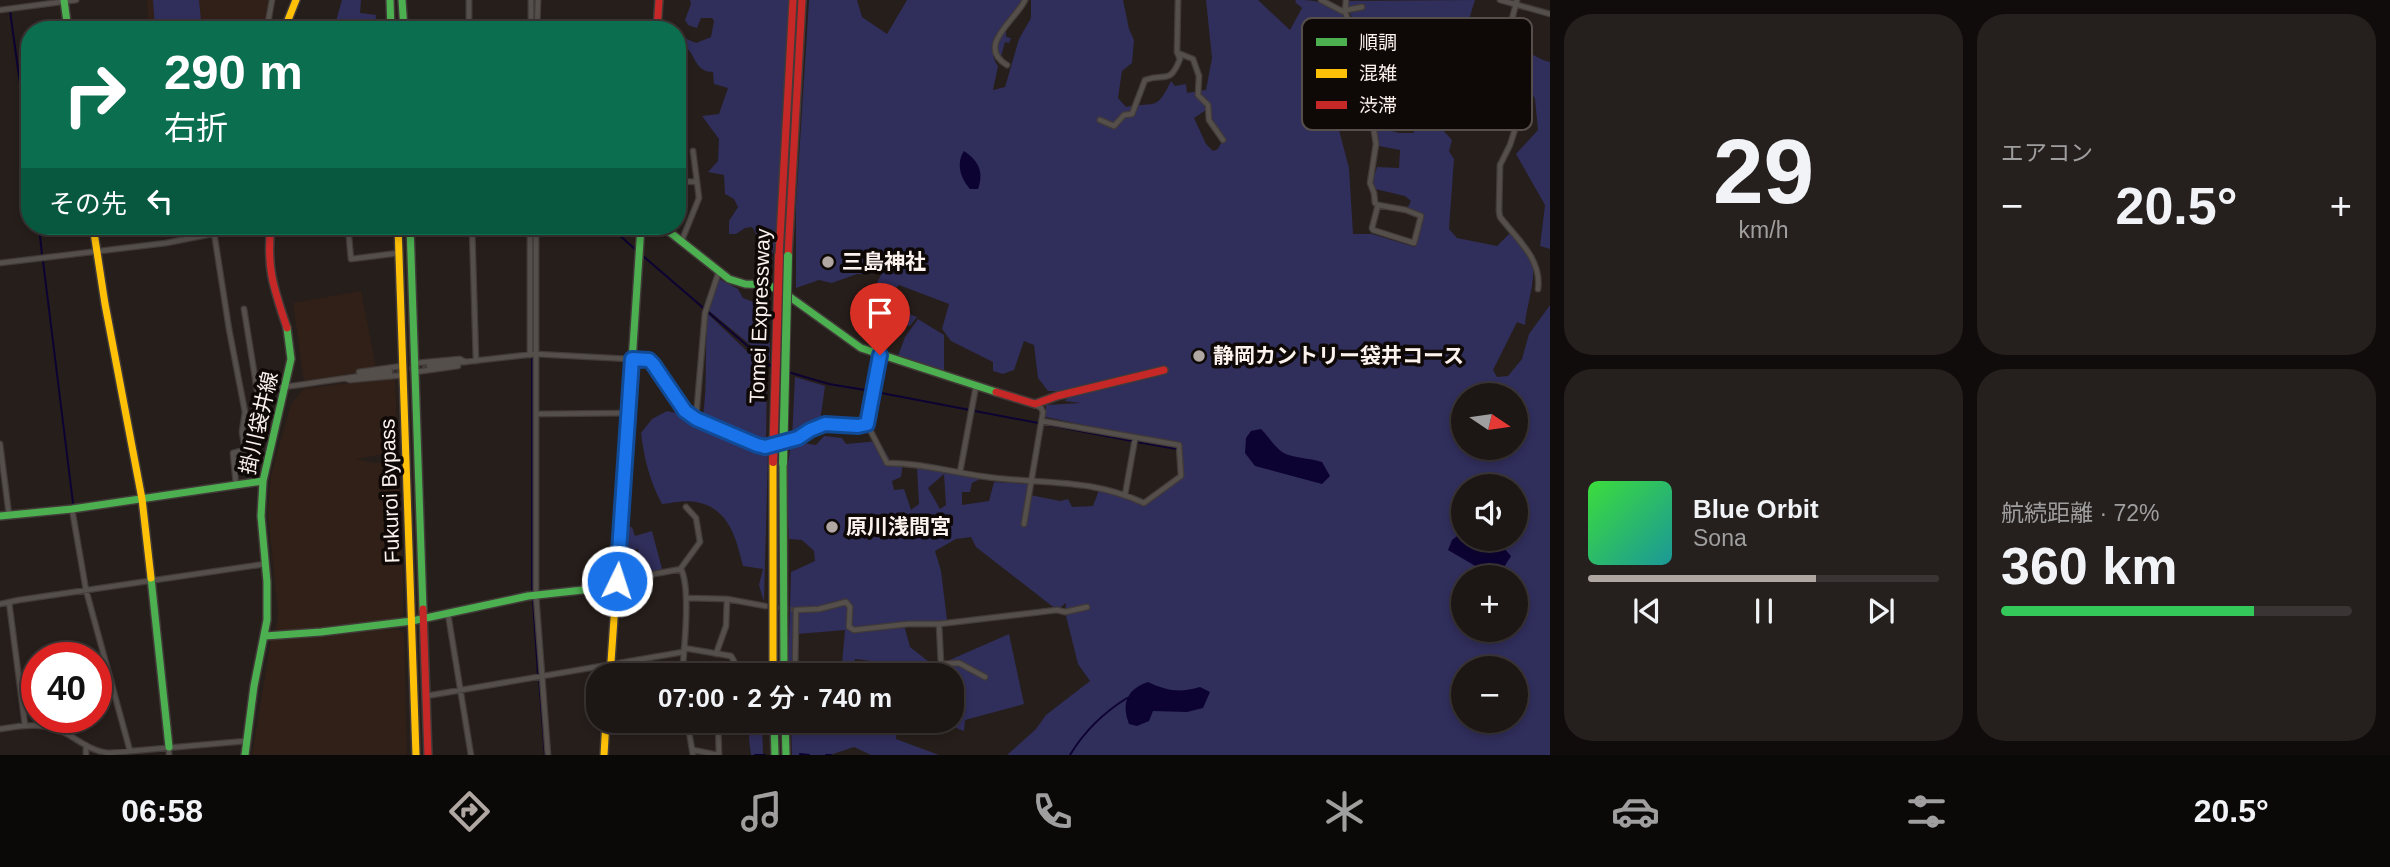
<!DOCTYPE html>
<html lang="ja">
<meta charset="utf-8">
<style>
:root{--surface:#1c1614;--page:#251f1d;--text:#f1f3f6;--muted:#a09fa0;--line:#3a3534;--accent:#b0a7a3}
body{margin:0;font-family:Helvetica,"Noto Sans JP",sans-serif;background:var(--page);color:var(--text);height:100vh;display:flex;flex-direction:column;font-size:26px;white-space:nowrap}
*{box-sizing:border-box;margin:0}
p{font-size:23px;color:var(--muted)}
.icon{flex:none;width:38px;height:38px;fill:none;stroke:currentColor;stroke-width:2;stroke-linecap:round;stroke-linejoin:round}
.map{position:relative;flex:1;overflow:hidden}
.drawer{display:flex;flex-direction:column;gap:14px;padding:14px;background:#0f0c0b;width:840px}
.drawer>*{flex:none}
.top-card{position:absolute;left:21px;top:21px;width:665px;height:214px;border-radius:28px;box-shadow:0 4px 10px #0003,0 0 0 2px var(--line);background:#0b6e4f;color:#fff;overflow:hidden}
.needle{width:46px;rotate:103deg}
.controls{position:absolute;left:1451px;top:383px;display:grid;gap:14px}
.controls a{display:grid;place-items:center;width:77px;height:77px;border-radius:50%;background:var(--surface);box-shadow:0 4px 10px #0003,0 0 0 2px var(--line);font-size:35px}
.speed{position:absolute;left:21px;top:642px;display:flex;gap:14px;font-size:35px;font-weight:700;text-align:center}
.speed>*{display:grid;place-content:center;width:91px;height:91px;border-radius:50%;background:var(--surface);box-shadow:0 4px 10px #0003,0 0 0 2px var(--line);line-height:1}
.speed .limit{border:10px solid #d22;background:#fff;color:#111}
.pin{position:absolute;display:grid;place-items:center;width:60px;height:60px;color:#fff;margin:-72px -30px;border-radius:50% 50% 50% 0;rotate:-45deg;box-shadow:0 0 7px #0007}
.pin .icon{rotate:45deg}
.me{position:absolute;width:77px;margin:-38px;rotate:4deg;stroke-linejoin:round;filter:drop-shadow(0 0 5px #0008)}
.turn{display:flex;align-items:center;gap:24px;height:147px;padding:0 28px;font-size:32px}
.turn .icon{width:91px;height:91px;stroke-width:2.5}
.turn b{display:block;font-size:49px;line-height:60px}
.then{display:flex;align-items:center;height:66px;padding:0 28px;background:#0003;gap:14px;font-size:26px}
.big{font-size:52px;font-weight:600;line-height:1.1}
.drawer .card{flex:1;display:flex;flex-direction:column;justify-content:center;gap:10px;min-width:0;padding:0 24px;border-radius:28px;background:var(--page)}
.drawer .dial{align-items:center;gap:0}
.dial b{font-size:91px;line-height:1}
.song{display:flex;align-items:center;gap:21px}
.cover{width:84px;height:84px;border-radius:10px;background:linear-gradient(135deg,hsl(120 70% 55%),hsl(180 70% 35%))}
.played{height:7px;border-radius:4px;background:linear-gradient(90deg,var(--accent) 65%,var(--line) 65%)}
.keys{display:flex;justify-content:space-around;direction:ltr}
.heat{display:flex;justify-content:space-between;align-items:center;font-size:38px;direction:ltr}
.charge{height:10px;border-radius:5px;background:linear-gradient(90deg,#34c759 72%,var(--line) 0)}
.drawer .tiles{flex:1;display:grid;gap:14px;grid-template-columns:repeat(2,1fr)}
.trip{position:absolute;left:586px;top:663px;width:378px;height:70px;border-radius:28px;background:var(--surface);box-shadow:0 4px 10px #0003,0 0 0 2px var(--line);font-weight:600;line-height:70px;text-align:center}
.menu{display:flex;height:112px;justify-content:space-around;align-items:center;background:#0b0908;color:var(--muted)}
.menu .icon{width:49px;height:49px}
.menu .active{color:var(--accent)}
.menu b{font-size:32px;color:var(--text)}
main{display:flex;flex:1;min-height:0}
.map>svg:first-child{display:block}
.built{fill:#312017}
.green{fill:#302e5b;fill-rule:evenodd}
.water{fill:#0d0333}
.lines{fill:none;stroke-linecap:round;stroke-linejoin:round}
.stream{stroke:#0d0333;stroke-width:2}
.street-tunnel{stroke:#463e3a;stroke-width:4.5;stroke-dasharray:4.5 2;stroke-linecap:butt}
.street-casing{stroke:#413a38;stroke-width:7}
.fast-casing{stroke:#413a38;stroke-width:10}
.slow-casing{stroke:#413a38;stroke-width:10}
.jam-casing{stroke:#413a38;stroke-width:10}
.street{stroke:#554f4c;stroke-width:4.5}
.fast{stroke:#4caf50;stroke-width:7}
.slow{stroke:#ffc107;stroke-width:7}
.jam{stroke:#c62828;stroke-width:7}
.fast-bridge-casing{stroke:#413a38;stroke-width:10;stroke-linecap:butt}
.jam-bridge-casing{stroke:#413a38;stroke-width:10;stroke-linecap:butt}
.fast-bridge{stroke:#4caf50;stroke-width:8}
.jam-bridge{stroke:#c62828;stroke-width:8}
.route-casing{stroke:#114b97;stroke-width:18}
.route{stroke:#1a73e8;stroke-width:12}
.poi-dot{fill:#b0a7a3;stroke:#0e0806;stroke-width:2.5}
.labels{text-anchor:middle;stroke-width:7;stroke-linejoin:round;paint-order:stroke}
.poi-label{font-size:21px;font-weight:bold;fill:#fbf1ed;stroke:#0e0806;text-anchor:start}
.street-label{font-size:21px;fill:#fbf1ed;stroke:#0e0806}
.key{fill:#0e0806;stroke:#554e4b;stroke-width:2}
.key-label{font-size:19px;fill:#fbf1ed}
</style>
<main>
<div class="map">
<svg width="1550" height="755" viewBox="0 0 1550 755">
<rect width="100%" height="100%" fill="#261e1a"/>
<path class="built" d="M147 0H272L267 28 270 30H149Z
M361 291 376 368 304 383 293 303Z
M395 377 398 451 356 459 374 463 398 462 403 580V613L400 620 323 629 275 631 278 615 268 512 271 475 291 404 304 389Z
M395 629 404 632 407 755H252L271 639Z"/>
<path class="green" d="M153 0H199L202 30H155Z
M342 0H361L360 13 376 15 375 28 359 26 358 30H342V26L335 25Z
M690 0H791L776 237 770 273C763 258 761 240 752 227L745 228 736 234H729V221L738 207 734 199 725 194 724 175 708 172 718 161 719 139 702 116 719 114 728 88 714 84 713 72C697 72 696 59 688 49L680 48V36L696 43 711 37 714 21 712 18H701L697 28 688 25 685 20 691 4Z
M809 0H857L862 17 887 34 907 0H1023L1003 32H1006V37L1011 38 1009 43 1005 42 1000 60 996 52 1002 33H999C995 46 989 54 998 66L993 90 1005 87 1019 39 1031 18V0H1123L1129 29 1134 40 1132 63 1122 71 1118 98 1126 107C1156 101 1156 112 1171 81L1175 86 1186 84 1187 93 1206 90 1212 58 1206 0H1258L1290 30 1302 8 1295 2 1296 0C1314 0 1338 2 1347 21L1312 41 1309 40 1337 100 1339 130 1349 168 1353 234H1372L1415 247 1422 213 1407 209 1411 201 1405 196 1375 189 1373 180 1377 167 1399 168 1400 150 1379 146 1377 127 1399 133H1414L1407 106 1398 97C1404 69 1397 71 1373 69L1345 1 1475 0 1461 45 1467 62 1472 92 1479 119H1472L1446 103 1455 62 1431 57 1421 84 1431 117 1452 140 1449 151 1454 159 1449 229 1457 238 1497 246 1510 233C1517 242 1526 250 1531 260 1538 276 1526 306 1525 325L1517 322 1493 370 1497 377 1508 376 1522 359 1529 334 1550 305V755H1007L1036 729 1046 715 1090 681 1078 664 1065 612 1066 603 1057 610 976 547 971 537 956 539 935 551 941 571 947 620 904 625 910 647 938 669 945 662 1009 634 1024 704 965 720 964 731 937 721H952V676L907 675 879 662 855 659 854 675H841L845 630 797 634 794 675 788 676 791 572 815 561 814 551 802 540 789 539 786 474 792 439 795 377 825 386 820 422 801 435 803 443 816 445 824 436 842 438 846 444 879 441 890 460 903 463 901 477 892 481 894 490 904 489 911 510 919 504 917 467 925 466 980 479 972 483 970 492H962V505L989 501 994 482 1030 484V495L1060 501 1068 499 1072 507 1093 506 1099 490 1125 495 1145 505 1181 476 1178 445 1046 417V405L1081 403 1065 401 1069 396 1087 391H1048L1038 378 1034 345 1024 341 1014 370 1003 374 993 371V362L951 341 942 329 949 304 899 285 880 302 917 317 910 326 862 312 882 273 857 274 832 283 819 280 796 288V205ZM1209 108 1211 124 1222 141 1218 149 1213 151 1206 144 1194 118ZM1463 396H1516V448H1463ZM944 474 946 505 940 509 928 488ZM1463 486H1516V539H1463ZM1463 578H1516V630H1463ZM1463 668H1516V721H1463Z
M1515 48C1529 50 1536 59 1550 62V249L1540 246 1545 205 1516 154 1538 130 1535 99 1517 61Z
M164 226H210L211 231 166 237Z
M719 279 738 289 743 298 769 308 770 361 708 310Z
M708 314 767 370 766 443C745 438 716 433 703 416 708 382 704 348 708 314Z
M918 319 944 335V372L898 356 905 337Z
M667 411 689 416 723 436 741 441 757 451 768 453 764 602 759 585 763 569 743 566C736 538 729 508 696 502 686 500 673 503 662 504 650 482 644 458 641 433L652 419Z
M632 527 635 536 652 531 662 569 643 574 638 549 623 552 624 528Z
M750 721H762L763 755H751L749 739Z
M791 721H869L897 728 896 739 939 755H871L854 747 830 755H792Z"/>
<path class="water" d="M964 151C979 161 984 172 978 189H970C960 178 956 163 964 151Z
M1261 429C1268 436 1274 446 1282 452 1291 458 1310 458 1322 462L1330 476 1322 484 1255 466 1245 453 1246 438 1251 431Z
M1460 534H1463V539C1487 539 1494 536 1511 556L1501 572 1495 577H1485L1477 567 1448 550 1452 540Z
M1148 682C1167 691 1180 693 1200 687L1210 692 1203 708 1187 712 1153 711 1149 721 1137 726 1129 724C1121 703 1127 689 1148 682Z"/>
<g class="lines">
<path class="stream" d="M10 11 30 156
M533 22 534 0
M39 226 42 255
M609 226 636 250
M643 256 772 367
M43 261 73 503
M532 352 533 226
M788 372 829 384 871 391
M876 392 1132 441
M1137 442 1177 449
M532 591V357
M533 600 538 674
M539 679 545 755
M800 754 809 755
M755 755H765
M826 755H831
M1070 755C1085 730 1103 713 1127 698H1130"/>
<path class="street-tunnel" d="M390 372 429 366
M765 606 796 610"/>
<defs>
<path id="street" d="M1321 0 1342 11 1362 7
M1346 0 1345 12 1366 63 1372 74 1382 83 1385 91 1382 103 1374 111 1372 118 1376 144 1370 183 1374 193 1375 203 1378 205 1372 228 1373 230 1414 243 1421 216 1406 210 1378 205
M1500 0 1550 14
M1517 0 1507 38 1510 75 1516 104 1517 123 1510 145 1500 165 1499 211 1500 217C1517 239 1542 259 1538 289
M0 10 76 0
M272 30 267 28 272 0
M469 30V0
M531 30V0
M537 30 538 0
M1178 53 1193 59 1199 76 1198 95 1208 105 1209 120 1223 140
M1007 65C975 46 1016 20 1025 0
M1100 120 1114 126 1124 115 1132 114 1145 80C1166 72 1169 86 1180 59L1177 52 1178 0
M693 151 697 182
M677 181 697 182 699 198 682 240
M213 226 229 329 245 412 242 432 245 450 233 453 236 485
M348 226 351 259 399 253
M472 226 476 361
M536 226V595L548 755
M0 263 166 243 238 229 271 228
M244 309 257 390C302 386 346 377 390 372
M530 355V226
M880 355 867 424 887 463C924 463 958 474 995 478 1050 484 1091 479 1144 503L1181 476 1179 445 1042 421
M416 363 460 359 465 362
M429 366 535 354 649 360 685 411 696 419 757 445 765 447 773 445
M359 372 402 366
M415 372 458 366
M347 379 350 380 404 375
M536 414 628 413
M696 418 705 313 719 271
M784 441C799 437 811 425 826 424 840 423 853 427 867 424
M0 444 9 515
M960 472 976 386
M1125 495 1135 439
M72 509 86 590 130 751
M1024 524 1043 412 1041 408 1036 405
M681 568 700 542 696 518 686 507
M617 581 681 569C691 588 684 651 682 676
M686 598 727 599 765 606
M9 602 25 725
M0 604 19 600 265 564
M448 614 471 755
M939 624 1057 610 1065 612 1087 607
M684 648 731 656 734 661 732 676
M716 654 726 626 727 599
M795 676 796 610 819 609 846 602 850 607 849 627 854 630 908 624H939L941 664 959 663 985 677
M426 696 683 652
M685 721 689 732 693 755
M718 721 719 755
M0 729C25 725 46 722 69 735 82 743 94 752 109 753L246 741
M606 732 658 721
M169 747V755
M693 750 718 755
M86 755V745"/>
<path id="fast" d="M64 0 68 30
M390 0 391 30
M402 0 404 30
M410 226 423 609
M662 226 729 279 745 284 767 285 783 292 861 348 996 392
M631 377 641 226
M783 463 784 676
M0 516 72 509 263 481
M151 578 169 747
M265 636 321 632 412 621 528 596 583 590 617 583
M774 721 775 755
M785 721 786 755
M245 755 254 686 267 620V582L261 516 263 481 291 359 287 328"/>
<path id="slow" d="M284 30 296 0
M93 226 105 304 142 499 151 578
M398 226 416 755
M773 462V676
M610 676 631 377
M604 755 606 721"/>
<path id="jam" d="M657 30 659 0
M271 226C266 268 274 289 287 328
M779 256 793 0
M788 256 802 0
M996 392 1035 404 1057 396 1164 370
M423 609 428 755"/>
</defs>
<use href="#street" class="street-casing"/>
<use href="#fast" class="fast-casing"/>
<use href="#slow" class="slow-casing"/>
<use href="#jam" class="jam-casing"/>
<use href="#street" class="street"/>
<use href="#fast" class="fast"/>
<use href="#slow" class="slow"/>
<use href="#jam" class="jam"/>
<defs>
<path id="fast-bridge" d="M783 463 788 256"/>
<path id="jam-bridge" d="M773 462 779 256"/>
</defs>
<use href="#fast-bridge" class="fast-bridge-casing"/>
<use href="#jam-bridge" class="jam-bridge-casing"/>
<use href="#fast-bridge" class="fast-bridge"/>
<use href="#jam-bridge" class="jam-bridge"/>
</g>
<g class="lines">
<defs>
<path id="route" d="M617 581 632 359 649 360 653 364 685 411 696 419 757 445 765 447 798 438 810 430 825 424 858 426 867 424 880 355"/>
</defs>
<use href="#route" class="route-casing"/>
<use href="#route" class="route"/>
</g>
<g class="poi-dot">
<circle cx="828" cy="262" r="7"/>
<circle cx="1199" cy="356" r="7"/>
<circle cx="832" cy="527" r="7"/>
</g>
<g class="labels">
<g class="poi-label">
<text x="842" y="269">三島神社</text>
<text x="1213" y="363">静岡カントリー袋井コース</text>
<text x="846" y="534">原川浅間宮</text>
</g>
<g class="street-label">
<text transform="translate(760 316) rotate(-88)" y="7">Tomei Expressway</text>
<text transform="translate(259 423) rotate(-77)" y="7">掛川袋井線</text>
<text transform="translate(390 491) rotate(-92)" y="7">Fukuroi Bypass</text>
</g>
</g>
<rect x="1302" y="18" width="230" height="112" rx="10" class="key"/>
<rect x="1316" y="38" width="31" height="8" fill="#4caf50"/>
<rect x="1316" y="69" width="31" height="9" fill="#ffc107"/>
<rect x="1316" y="101" width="31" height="8" fill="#c62828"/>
<g class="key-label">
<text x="1359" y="49">順調</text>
<text x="1359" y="80">混雑</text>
<text x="1359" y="112">渋滞</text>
</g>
</svg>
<div class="controls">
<a><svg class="needle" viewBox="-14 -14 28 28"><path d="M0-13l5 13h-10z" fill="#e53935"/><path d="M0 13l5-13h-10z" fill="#a09fa0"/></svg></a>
<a><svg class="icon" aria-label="sound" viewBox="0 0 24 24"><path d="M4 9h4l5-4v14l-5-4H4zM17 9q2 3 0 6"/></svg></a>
<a>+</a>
<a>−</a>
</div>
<div class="speed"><div class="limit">40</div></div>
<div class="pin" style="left:880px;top:355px;background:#d93025"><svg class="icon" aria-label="arrive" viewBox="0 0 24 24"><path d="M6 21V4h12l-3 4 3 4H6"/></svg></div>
<svg class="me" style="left:617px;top:581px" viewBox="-20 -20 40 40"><circle r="17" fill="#1a73e8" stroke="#fff" stroke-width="3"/><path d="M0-11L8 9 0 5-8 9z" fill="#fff"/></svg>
<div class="trip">07:00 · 2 分 · 740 m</div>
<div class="top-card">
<div class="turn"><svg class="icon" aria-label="right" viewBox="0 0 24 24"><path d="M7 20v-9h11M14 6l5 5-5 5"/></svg><div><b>290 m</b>右折</div></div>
<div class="then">その先<svg class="icon" aria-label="left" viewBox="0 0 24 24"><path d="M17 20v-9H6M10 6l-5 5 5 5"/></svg></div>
</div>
</div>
<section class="drawer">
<div class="tiles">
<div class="card dial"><b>29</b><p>km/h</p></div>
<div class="card"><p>エアコン</p>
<div class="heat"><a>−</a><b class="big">20.5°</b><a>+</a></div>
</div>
<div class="card">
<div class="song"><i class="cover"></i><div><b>Blue Orbit</b><p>Sona</p></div></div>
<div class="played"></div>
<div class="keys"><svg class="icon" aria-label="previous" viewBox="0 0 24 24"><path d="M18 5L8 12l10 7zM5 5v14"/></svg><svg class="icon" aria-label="pause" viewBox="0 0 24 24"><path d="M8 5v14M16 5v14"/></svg><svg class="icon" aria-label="next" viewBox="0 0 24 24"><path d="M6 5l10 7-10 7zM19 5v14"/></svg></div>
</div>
<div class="card"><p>航続距離 · 72%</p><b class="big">360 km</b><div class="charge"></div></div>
</div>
</section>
</main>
<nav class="menu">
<b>06:58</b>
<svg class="icon active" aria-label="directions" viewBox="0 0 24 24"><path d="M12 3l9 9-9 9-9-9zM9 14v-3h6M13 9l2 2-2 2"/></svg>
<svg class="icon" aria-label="music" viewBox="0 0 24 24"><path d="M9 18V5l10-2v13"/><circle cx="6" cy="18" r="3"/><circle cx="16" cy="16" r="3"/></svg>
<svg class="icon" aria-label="phone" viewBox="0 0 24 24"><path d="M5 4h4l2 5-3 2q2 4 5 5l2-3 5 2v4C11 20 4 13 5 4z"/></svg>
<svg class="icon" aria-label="climate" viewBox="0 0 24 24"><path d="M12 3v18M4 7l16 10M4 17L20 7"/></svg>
<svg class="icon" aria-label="car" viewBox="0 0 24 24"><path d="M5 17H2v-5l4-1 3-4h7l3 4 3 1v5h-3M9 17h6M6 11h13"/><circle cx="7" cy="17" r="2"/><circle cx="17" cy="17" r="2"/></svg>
<svg class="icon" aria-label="filters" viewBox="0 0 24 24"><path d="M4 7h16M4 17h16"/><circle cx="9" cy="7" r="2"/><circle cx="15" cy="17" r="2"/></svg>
<b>20.5°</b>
</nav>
